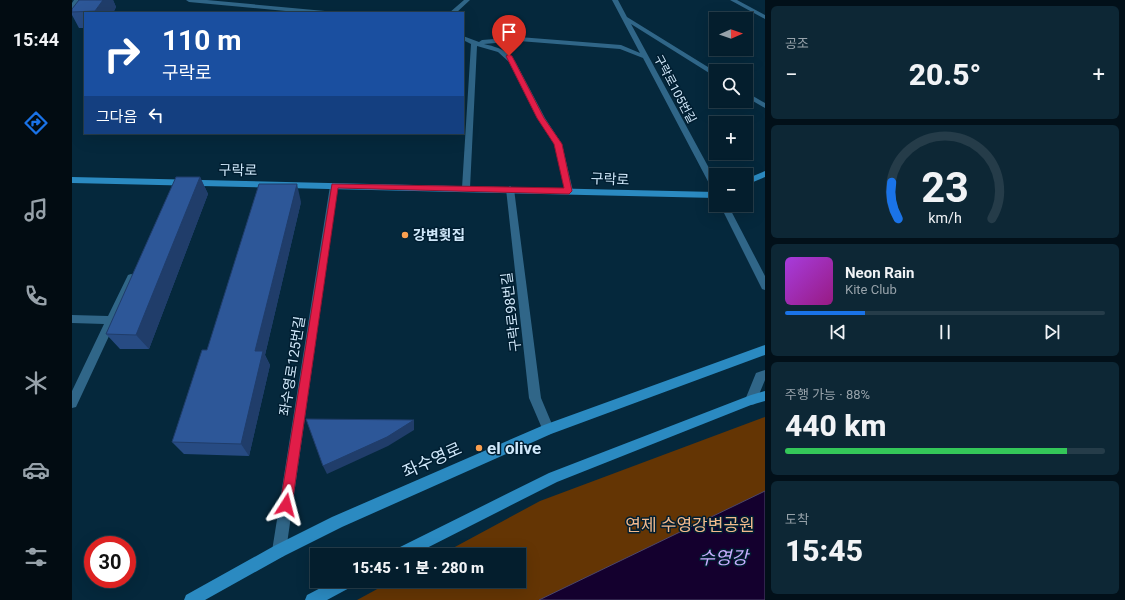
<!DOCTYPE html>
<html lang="ko">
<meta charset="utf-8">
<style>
:root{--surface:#041e2d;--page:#0d2735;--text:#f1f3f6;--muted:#97a2aa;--line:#253c49;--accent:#1a73e8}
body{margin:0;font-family:Roboto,"Noto Sans KR",sans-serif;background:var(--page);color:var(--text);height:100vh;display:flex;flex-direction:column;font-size:15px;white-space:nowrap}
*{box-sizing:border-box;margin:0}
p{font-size:13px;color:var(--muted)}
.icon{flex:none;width:22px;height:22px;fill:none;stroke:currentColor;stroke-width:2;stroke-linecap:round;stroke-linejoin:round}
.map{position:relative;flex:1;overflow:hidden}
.drawer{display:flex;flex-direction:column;gap:6px;padding:6px;background:#021019;width:360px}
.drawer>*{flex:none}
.banner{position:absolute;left:12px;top:12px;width:380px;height:122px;border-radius:0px;box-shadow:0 4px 16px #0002,0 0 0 1px var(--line);background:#1a4fa0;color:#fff;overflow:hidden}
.needle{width:26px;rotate:88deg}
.tools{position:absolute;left:637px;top:12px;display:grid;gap:8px}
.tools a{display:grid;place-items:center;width:44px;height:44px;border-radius:0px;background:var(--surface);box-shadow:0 4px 16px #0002,0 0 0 1px var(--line);font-size:20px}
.speed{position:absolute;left:12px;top:536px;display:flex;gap:8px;font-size:20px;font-weight:700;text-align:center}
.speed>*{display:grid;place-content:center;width:52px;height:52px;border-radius:50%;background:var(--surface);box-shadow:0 4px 16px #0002,0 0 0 1px var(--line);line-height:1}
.speed .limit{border:6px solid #d22;background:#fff;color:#111}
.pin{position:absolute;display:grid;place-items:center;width:34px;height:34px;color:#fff;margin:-41px -17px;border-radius:50% 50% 50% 0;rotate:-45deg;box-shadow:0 0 4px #0007}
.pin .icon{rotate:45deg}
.me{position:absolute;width:44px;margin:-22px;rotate:9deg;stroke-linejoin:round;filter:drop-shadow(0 0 3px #0008)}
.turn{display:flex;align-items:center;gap:14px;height:84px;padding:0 12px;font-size:18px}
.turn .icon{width:52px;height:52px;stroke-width:2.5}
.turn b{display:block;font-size:28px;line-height:34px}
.then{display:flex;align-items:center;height:38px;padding:0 12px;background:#0003;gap:8px;font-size:15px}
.big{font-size:30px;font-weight:800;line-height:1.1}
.drawer .tile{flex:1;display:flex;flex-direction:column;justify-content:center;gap:6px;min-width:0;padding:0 14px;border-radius:6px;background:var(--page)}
.drawer .dial{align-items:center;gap:0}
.dial svg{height:104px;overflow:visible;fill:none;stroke:var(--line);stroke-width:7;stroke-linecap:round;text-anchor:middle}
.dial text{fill:var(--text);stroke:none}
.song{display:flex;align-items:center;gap:12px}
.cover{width:48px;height:48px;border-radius:6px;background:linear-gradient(135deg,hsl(280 70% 55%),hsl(310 70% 35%))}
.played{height:4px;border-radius:2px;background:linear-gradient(90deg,var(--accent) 25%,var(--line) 25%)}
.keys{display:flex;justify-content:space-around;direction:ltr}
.heat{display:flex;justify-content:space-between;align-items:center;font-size:22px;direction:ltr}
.charge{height:6px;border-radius:3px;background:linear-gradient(90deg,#34c759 88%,var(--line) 0)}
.trip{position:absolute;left:238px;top:548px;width:216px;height:40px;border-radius:0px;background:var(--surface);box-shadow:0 4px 16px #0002,0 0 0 1px var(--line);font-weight:800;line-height:40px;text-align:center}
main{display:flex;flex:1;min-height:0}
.menu{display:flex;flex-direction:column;width:72px;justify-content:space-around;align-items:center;background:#020c12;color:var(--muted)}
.menu .icon{width:28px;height:28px}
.menu .selected{color:var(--accent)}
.menu b{font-size:18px;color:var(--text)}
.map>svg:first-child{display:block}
.green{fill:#643504}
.water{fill:#14002e;stroke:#4c466b}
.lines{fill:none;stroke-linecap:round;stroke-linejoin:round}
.lane{fill:#306688;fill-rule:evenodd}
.street{fill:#306688;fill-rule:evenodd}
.secondary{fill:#2b8ac1;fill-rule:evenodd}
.wall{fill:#274b83}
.shaded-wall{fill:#203d6a}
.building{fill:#2d5798;stroke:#203d6a}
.route{fill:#e11d48;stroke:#92132f}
.poi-dot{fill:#fa9f4f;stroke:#001e31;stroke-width:1.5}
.labels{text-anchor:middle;stroke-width:3;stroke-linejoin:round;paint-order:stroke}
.far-street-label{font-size:12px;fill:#d0e8fa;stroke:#001e31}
.street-label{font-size:14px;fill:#d0e8fa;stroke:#001e31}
.poi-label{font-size:14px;font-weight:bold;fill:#d0e8fa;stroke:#001e31;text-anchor:start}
.near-poi-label{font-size:17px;font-weight:bold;fill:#d0e8fa;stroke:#001e31;text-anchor:start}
.near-street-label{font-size:17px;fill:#d0e8fa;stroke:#001e31}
.near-park-label{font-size:17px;fill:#f2ba8d;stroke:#001e31}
.near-water-label{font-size:18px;font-style:italic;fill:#c8adff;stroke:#001e31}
</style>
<main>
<nav class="menu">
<b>15:44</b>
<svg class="icon selected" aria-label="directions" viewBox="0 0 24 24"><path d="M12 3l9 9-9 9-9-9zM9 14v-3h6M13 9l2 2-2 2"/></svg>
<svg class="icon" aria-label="music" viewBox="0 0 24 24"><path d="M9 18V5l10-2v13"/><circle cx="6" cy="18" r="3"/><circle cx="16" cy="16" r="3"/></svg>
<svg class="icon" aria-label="phone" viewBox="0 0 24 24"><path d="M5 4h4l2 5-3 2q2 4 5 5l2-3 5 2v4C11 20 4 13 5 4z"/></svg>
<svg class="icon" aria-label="climate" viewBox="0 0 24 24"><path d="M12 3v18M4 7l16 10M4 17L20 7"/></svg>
<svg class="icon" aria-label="car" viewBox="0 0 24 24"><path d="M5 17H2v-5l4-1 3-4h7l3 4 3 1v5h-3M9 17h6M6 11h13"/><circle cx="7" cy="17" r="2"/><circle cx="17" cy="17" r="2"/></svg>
<svg class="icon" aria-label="filters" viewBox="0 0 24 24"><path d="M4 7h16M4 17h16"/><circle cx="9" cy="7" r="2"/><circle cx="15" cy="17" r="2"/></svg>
</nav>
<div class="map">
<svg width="693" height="600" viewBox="0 0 693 600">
<rect width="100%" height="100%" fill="#05283c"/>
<path class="green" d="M693 417V600H285L320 581H447V555H368L468 501Z"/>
<path class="water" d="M693 491V600H467Z"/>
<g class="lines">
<path class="lane" d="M438 186 442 189 469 398 482 429 480 433 476 435 472 433 457 398 434 189Z"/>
<path class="street" d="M2 0H8L0 9V3Z
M114 0H135L253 11 256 13H235L117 2Z
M392 0H398L384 13H377Z
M540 0H546L555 17 644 72V77L642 76 559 24 644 181V192L640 189 571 58 548 49 447 41 412 44C425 47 435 50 443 61L473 118 490 144 501 191 497 194 493 191 482 144 465 118 437 62 426 52 405 46 398 188 394 191 391 190 390 188 399 44 391 40V36L407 42 410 40 447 37 549 45 568 53Z
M658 0H665L693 15V19Z
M674 92 693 103V108L674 97Z
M262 183 266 186 214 551 212 556 207 558 202 556 200 551 258 186Z
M648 205H656L693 276V290L690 289Z
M59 274 62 275 64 278 4 407 0 408V391L32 324 0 323V315L36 316 56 275Z
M693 370V380L683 404 679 405 675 404 673 400 684 373Z"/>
<path class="secondary" d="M693 171V177L674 185V179Z
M0 177 644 192V198L0 183Z
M693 345V355L479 434 270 527 212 556 133 600H112L114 595 202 546 260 517 472 425Z
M693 391V401L679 405 485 482 341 555H320L322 550 477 473 679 395Z
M262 581H283L281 586 255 600H233L235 595Z"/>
</g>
<path class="wall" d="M7 0H41L44 7 41 13H13V28H7L0 15V9Z
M128 177 136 194 77 349H48L34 334Z
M229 202 193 355 198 365 177 456 112 454 100 442 135 350Z"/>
<path class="shaded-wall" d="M31 0H41L44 7 41 13H24L23 11Z
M128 177 136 194 77 349 64 335Z
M225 184 229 202 193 355 198 365 177 456 169 444 183 351Z
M342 420V430L316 446 255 474 251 466Z"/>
<path class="building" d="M7 0H31L23 11 0 12V9Z
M104 177H128L64 335 34 334Z
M187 184H225L183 351H191L169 444 100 442 130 350H135Z
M234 419 342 420 315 437 251 466Z"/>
<path class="route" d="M437 54 440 56 472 118 490 144 500 191 497 194 266 188 220 505 218 510 214 511 210 510 208 505 260 184 492 188 482 144 465 118 434 56Z"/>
<g class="poi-dot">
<circle cx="333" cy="235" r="4"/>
<circle cx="407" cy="448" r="4"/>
</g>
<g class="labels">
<g class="far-street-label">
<text transform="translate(603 89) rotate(62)" y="4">구락로105번길</text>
</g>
<g class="street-label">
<text transform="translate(166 170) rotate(1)" y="5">구락로</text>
<text transform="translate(538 179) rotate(2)" y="5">구락로</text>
<text transform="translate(439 312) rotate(-97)" y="5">구락로98번길</text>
<text transform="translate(220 366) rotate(-81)" y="5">좌수영로125번길</text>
</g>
<g class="poi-label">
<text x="341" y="240">강변횟집</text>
</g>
<g class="near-poi-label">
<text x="415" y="454">el olive</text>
</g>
<g class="near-street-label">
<text transform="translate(360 460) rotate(-24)" y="6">좌수영로</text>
</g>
<g class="near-park-label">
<text x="618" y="531">연제 수영강변공원</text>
</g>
<g class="near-water-label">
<text x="651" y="564">수영강</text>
</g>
</g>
</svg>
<div class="tools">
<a><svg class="needle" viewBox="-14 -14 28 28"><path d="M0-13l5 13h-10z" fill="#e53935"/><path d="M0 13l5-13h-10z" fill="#97a2aa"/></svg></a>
<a><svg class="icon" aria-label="search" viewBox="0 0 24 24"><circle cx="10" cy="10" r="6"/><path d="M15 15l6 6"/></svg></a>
<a>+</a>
<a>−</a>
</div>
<div class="speed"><div class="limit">30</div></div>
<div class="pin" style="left:437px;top:56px;background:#d93025"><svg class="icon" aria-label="arrive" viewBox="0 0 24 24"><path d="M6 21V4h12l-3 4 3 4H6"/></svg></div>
<svg class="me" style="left:214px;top:505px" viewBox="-20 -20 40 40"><path d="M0-17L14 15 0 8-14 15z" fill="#e11d48" stroke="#fff" stroke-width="4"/></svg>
<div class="trip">15:45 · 1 분 · 280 m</div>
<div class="banner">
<div class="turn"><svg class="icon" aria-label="right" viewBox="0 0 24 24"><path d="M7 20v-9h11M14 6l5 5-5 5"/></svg><div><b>110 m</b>구락로</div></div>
<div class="then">그다음<svg class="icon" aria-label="left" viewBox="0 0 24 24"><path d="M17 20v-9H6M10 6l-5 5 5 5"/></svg></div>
</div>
</div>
<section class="drawer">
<div class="tile"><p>공조</p>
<div class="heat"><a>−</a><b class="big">20.5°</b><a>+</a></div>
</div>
<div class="tile dial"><svg viewBox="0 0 100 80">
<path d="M14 69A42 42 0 1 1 86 69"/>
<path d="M14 69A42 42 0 0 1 9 41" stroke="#1a73e8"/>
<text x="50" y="56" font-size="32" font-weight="700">23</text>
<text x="50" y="72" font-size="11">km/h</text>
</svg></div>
<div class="tile">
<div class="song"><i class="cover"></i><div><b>Neon Rain</b><p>Kite Club</p></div></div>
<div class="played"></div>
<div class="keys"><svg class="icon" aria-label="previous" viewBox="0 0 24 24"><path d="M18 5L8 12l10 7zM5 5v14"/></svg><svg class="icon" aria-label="pause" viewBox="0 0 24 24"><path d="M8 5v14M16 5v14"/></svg><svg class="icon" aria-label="next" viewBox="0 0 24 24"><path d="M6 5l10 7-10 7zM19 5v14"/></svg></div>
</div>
<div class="tile"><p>주행 가능 · 88%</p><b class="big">440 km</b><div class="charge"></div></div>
<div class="tile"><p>도착</p><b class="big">15:45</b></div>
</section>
</main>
